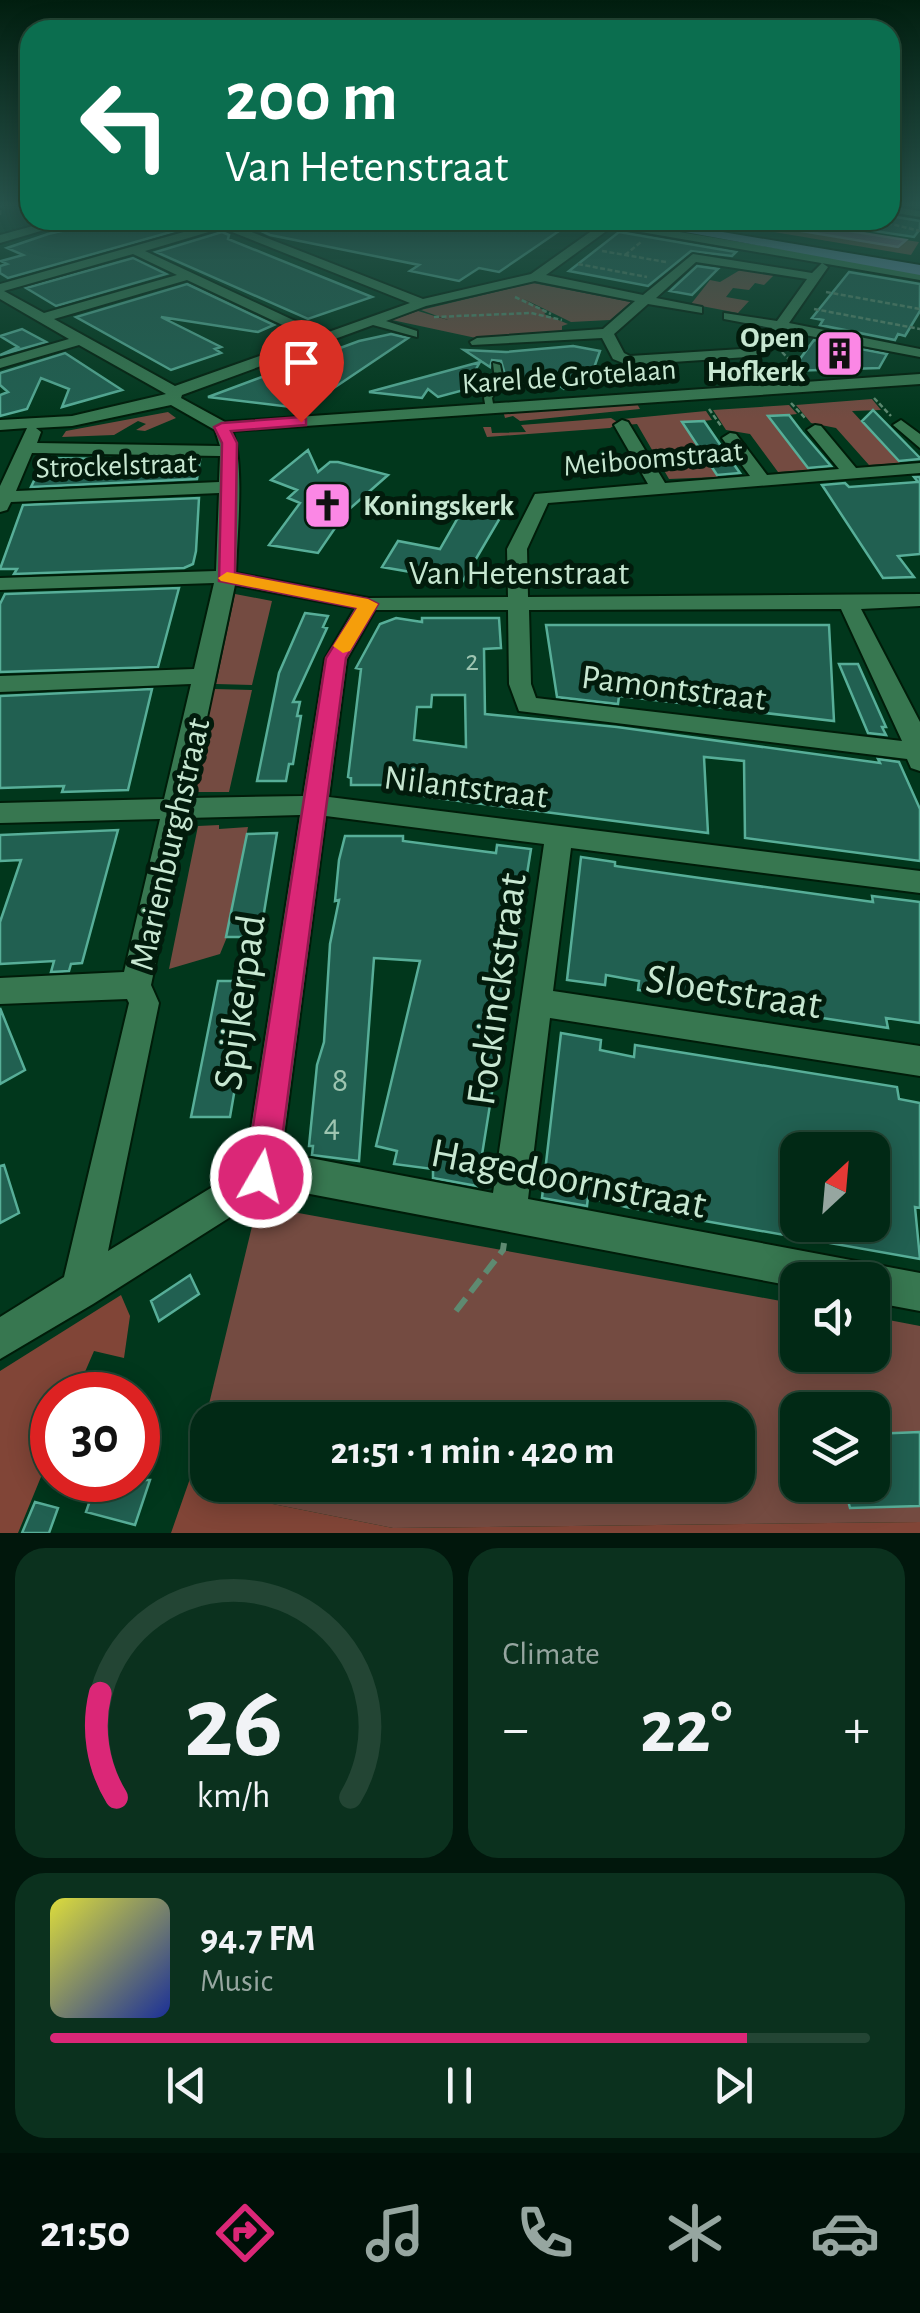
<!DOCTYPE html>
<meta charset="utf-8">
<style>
:root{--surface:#012915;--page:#0b311e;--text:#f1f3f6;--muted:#96a6a0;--line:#234534;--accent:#db2777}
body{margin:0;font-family:"Alegreya Sans",sans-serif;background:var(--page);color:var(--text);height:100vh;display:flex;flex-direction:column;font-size:38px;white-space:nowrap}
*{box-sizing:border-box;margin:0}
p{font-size:32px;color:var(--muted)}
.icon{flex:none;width:55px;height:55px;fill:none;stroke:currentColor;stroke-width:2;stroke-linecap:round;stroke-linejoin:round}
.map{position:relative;height:1533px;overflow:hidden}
.sheet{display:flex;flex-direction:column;gap:15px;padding:15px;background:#01170c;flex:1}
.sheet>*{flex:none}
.guide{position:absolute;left:20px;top:20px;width:880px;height:210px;border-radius:30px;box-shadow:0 5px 25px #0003,0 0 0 2px var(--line);background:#0b6e4f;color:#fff;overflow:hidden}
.needle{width:65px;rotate:26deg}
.tools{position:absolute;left:780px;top:1132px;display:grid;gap:20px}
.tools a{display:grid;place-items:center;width:110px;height:110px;border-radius:20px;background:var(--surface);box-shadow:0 5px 25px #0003,0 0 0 2px var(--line);font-size:50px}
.speed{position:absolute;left:30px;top:1372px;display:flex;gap:20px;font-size:50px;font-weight:700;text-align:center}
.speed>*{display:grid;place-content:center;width:130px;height:130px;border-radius:50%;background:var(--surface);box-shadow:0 5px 25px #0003,0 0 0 2px var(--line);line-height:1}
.speed .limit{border:15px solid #d22;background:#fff;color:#111}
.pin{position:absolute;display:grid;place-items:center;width:85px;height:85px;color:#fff;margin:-102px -42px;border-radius:50% 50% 50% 0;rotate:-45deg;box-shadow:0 0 10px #0007}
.pin .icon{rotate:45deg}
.me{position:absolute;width:110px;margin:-55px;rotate:8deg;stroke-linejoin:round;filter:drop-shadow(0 0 8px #0008)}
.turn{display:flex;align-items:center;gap:35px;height:210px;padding:0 40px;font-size:45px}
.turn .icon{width:130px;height:130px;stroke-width:2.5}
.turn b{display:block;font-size:70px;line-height:85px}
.big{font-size:75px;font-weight:700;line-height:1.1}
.sheet .tile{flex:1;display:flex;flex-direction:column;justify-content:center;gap:15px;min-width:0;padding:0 35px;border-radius:30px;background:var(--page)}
.sheet .dial{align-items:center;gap:0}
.dial svg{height:260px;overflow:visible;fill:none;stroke:var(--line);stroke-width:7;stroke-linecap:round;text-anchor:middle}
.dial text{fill:var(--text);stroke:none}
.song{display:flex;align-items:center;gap:30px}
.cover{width:120px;height:120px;border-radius:15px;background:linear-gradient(135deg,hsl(60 70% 55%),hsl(230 70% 35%))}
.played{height:10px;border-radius:5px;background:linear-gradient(90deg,var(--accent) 85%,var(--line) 85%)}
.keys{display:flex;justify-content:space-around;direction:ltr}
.heat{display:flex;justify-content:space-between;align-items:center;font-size:55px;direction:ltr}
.sheet .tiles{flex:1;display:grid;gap:15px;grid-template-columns:1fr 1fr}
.tile:last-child{grid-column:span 2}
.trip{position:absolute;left:190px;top:1402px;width:565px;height:100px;border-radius:30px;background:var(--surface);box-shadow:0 5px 25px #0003,0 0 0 2px var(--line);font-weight:700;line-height:100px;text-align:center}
.tabs{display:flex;height:160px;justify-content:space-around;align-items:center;background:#001008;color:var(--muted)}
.tabs .icon{width:70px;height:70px}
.tabs .current{color:var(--accent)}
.tabs b{font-size:45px;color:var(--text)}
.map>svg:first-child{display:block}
.green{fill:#744b41;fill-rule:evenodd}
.forest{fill:#814537}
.water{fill:#8f5d85;stroke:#a0869c;stroke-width:2.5}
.building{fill:#216051;stroke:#57ae98;stroke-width:2.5;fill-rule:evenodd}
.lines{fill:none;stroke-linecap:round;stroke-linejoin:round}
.lane-casing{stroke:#001c09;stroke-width:4}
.street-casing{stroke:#001c09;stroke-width:4}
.secondary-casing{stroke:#001c09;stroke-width:4}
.primary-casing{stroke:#001c09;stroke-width:4}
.path-far1{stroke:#5e8a71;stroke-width:2.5;stroke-dasharray:5 2.5;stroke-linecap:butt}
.path{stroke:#5e8a71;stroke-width:6;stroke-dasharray:16 8;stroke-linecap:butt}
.lane{fill:#377750;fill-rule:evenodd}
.street{fill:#377750;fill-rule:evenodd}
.secondary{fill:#377750;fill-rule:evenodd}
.primary{fill:#688aaa;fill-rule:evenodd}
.route{fill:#db2777;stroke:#8e194d;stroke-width:2.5}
.slow{fill:#f59e0b}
.labels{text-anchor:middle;stroke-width:10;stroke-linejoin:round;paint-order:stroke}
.far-poi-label{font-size:30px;font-weight:bold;fill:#c7e7d1;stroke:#021b0c;text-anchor:end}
.far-street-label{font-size:30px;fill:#c7e7d1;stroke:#021b0c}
.number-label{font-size:30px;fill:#9ec5b1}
.street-label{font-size:35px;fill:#c7e7d1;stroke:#021b0c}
.near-number-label{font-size:35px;fill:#9ec5b1}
.near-street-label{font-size:42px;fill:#c7e7d1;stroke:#021b0c}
</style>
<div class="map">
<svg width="920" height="1533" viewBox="0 0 920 1533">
<rect width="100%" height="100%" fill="#01371c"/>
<path class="green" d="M702 220H735L898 247 906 240 919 242 911 255Z
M745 267 793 275H774L764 285 755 283 749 290 733 288 726 297 749 301 738 313 691 304 710 280 720 282Z
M533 283 631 302 610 320 571 322 524 299 547 312 544 314 568 324 562 326V331L476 338 392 320 418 311 448 320 421 310Z
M872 399 881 410 852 411 900 463 869 465 836 428 811 423 796 405Z
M636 402 640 409 520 421 513 416 505 418 503 411Z
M789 405 797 414 769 417 810 470 778 472 750 434 726 430 713 410Z
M706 411 712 420 683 423 718 477 669 479 637 424 626 425 623 419Z
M168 412 176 418 145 431 136 430 146 424 138 421 114 435 62 437 66 431Z
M611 418 619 423 610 428 487 437 483 427H491L492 433 526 432 521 425Z
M235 594 272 601 252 685 216 684Z
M214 689 252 690 229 792H194Z
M219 825V829L248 827 227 937 220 954 169 969 198 826Z
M271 1208 797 1304 798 1355H872L873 1317 920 1326V1522L393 1528 248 1499 222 1485H738V1420H208L207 1477 193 1470 255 1214ZM798 1410H872V1485H798Z"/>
<path class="forest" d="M121 1295 130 1316 124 1358 94 1351 75 1395H52V1450L18 1533H0V1371Z
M193 1470 207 1477 208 1485H222L248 1499 393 1528 920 1522V1533H171Z"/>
<path class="water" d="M735 220H781L906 240 898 247Z"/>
<path class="building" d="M890 216 920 221V229L914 237 841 226 842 220H890Z
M111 220H131L155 228 177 225 185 228 8 278 0 273V266L7 264 1 261 23 255 7 248 48 234Z
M237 220H575L499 272 479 268 459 281 410 271 419 265 270 235Z
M222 232 229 235 228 239 372 297 308 319 156 252Z
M619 232 736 252 732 256 691 251 648 286 569 271Z
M133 258 166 274 56 306 26 288Z
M697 266 718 269 692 295 670 291Z
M849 272 920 284V311L905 336 898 334 895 340 820 325 823 320 812 318Z
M187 284 274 325 258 332 161 317 221 347 215 349 221 353 171 370 76 317Z
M22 329 46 342 0 355 18 347 0 336Z
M391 334 408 338 307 406 298 398 291 407 208 397 359 341Z
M814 340 887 354 879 368 791 371Z
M573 346 600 351 589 382 564 389 553 381 549 390 520 386 506 378 501 361 492 360 490 367 464 350 506 352Z
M65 353 122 390 62 407 69 389 41 378 27 409 0 416V395L8 392 0 385V373Z
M480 362 464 390 438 397 428 389 422 398 369 392Z
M873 410 920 458V459L899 461 862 421Z
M789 415 802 432 831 466 808 468 768 416Z
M704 421 728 456 740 473 717 475 682 422Z
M308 450 318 472 330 462H338L388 475 346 512 318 553 269 545 300 503 288 498 297 490 271 480Z
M45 458 181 460H200L197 479 31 487Z
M914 477H920V554L898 556 914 577 883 578 822 485 845 483 849 487 918 482Z
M199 498 196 551 193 564 184 568 14 574 17 569H0L23 505Z
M468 500 507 506 463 581 382 567 398 541 440 549Z
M179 588 158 667 0 672V604L5 594Z
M305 613 328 616 323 627 327 628 293 702H300L297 716H301L293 764H289L286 781H257L279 673Z
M396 618 422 622V618H499L501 648 484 649 485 714 617 727 880 763 878 759 899 762 920 809V861L745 838 744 761 704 757 708 833 428 797 417 794 419 785H351V778L348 777 361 669 356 668 380 624ZM432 695H465L466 747 414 740 417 707H431Z
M546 625H829L834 721 619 696 618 704 557 697Z
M839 664H858L886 727H882L886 735 868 733Z
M152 689 128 790 62 792 64 786 0 788V696Z
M118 830 82 963 71 964 69 971 51 972 54 961 0 964V922L21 860 0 861V835Z
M277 833 260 937H226L247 834Z
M345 836H403V841L496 853 497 845 531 849 477 1186 433 1178V1169L394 1164 397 1151 376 1146 420 961 374 958 359 1161 312 1155 313 1146H309L317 1065 324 1042 330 944 339 900 335 901 339 860Z
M581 857 615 862V866L700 878 873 902 872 896 920 902V1023L886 1018 888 1028 638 990 639 981 606 975 605 985 567 980Z
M218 981H253L237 1071 243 1070 240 1088H235L230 1117H191Z
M0 1008 25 1070 0 1084Z
M561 1033 601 1040 600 1050 634 1057 635 1045 897 1087 899 1099 920 1103V1208L915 1207 920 1259 626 1207 588 1197 587 1206 542 1198ZM798 1148 872 1150 880 1204H872V1225H798Z
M4 1165 19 1213 0 1223V1166Z
M190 1275 199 1294 159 1321 151 1301Z
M920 1432V1506L850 1508 844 1485H872V1434Z
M97 1480H150L135 1525 86 1512Z
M35 1502 58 1508 49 1533H22Z"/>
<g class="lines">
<defs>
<path id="lane" d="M493 363 500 365 503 380 492 398 494 409 490 411 486 409 484 398 495 380Z"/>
<path id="street" d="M890 206 920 211V217L890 212Z
M205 220H221L423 299 531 274 607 220 920 272V280L612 227 546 275 643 295 693 254 812 273 822 263 828 267 789 323 920 349V357L784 331 767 355 762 356 628 365 613 359 602 338 472 345 470 342 477 338 603 329 635 301 535 281 426 306 386 321 417 331V337L373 325 182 395 181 398 225 422 920 374V384L232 431C245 460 237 537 236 573L368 598 508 597 507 549 535 494 648 484 614 425 622 420 628 422 665 483 750 476 722 438 730 433 736 434 767 475 839 469 807 430 815 425 821 426 856 468 920 463V473L548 503 527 549 528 597 920 594V606L861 609 920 722V771L911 768 907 759 519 711 509 684 508 610H375L347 659 329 797 920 871V893L571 848 553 991 920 1046V1076L550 1018 528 1199 920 1273V1311L872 1302V1280H798V1287L310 1194 265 1195 93 1304 0 1359V1317L64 1277 129 1003 127 999 0 1004V978L124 972 160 819 0 823V803L164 799 191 684 0 692V676L194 669 214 583 0 590V578L216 571 219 493 11 502 7 510 0 512V486L27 428 0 430V420L72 416 166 394 79 345 0 368V359L69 339 0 299V284L212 224ZM222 228 410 303 323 334 145 251ZM133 254 177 275 44 313 4 291ZM696 262 807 279 777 321 724 313V319L772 328 758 348 630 356 624 353 614 334 648 304 702 313V307L656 298ZM187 280 310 338 175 386 54 319ZM171 405 215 430 220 446 37 443 41 432 36 428 72 426ZM32 453 220 456 219 482 16 491ZM235 585 355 608 325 659 303 796 190 798ZM841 609 902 741 536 698 531 684 529 610ZM300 815 245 1167 108 1251 159 1003 151 985 186 818ZM326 816 544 844 493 1193 310 1158 281 1159Z
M901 420 920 434V448L893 425Z"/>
<path id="secondary" d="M55 220H78L0 243V235Z"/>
<path id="primary" d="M620 220H651L920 265V275Z"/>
</defs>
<use href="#lane" class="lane-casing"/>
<use href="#street" class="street-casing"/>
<use href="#secondary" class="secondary-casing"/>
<use href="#primary" class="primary-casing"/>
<path class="path-far1" d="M0 215 1 204
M887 223 920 231
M602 251 666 262
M625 255 641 242
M578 264 647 277
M826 292 920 309
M515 297 551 314
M814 309 920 329
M434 317 531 313 562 320
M782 352 800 371
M874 398 891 416
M791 403 805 418
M709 409 721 426"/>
<path class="path" d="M456 1311 503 1250 504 1243"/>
<use href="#lane" class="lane"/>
<use href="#street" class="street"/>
<use href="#secondary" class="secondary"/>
<use href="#primary" class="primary"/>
</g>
<linearGradient id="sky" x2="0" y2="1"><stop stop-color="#011e0f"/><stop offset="0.49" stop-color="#27534b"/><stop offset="1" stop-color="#27534b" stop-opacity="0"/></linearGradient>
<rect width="920" height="419" fill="url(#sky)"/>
<path class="route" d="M301 417 306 419V425L231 431 237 443 235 573 368 599 378 604 346 658 277 1177 272 1188 261 1193 249 1188 245 1177 326 658 357 608 219 581 222 443 214 427 222 423Z"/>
<path class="slow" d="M227 572 368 599 378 604 350 651 343 653 333 646 357 608 221 581 218 578Z"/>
<defs>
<symbol id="building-square" viewBox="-11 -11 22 22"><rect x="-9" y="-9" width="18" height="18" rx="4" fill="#fb87e5" stroke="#021b0c"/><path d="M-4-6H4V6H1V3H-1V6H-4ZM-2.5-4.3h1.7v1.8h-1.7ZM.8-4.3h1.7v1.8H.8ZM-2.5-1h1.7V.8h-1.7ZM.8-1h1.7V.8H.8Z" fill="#111"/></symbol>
<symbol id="church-square" viewBox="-11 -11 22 22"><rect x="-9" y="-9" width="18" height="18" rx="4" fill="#fb87e5" stroke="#021b0c"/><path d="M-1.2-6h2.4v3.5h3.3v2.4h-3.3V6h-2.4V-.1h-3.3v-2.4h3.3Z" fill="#111"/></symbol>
</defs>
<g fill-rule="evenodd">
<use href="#building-square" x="812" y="326" width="55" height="55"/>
<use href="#church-square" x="300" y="478" width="55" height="55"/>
</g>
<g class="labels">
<g class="far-poi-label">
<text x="805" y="347">Open<tspan x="805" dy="34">Hofkerk</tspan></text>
<text x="363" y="515" text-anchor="start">Koningskerk</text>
</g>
<g class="far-street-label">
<text transform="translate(569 376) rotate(-4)" y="10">Karel de Grotelaan</text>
<text transform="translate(653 458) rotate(-5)" y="10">Meiboomstraat</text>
<text transform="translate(116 465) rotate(-2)" y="10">Strockelstraat</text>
</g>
<g class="number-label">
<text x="472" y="670">2</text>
</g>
<g class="street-label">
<text x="519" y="584">Van Hetenstraat</text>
<text transform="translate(674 687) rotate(7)" y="12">Pamontstraat</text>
<text transform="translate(466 786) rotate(7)" y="12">Nilantstraat</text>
<text transform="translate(169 844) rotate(-77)" y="12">Marienburghstraat</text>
</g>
<g class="near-number-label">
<text x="340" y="1091">8</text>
<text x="332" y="1137">4</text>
</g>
<g class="near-street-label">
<text transform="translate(495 989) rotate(-82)" y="15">Fockinckstraat</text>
<text transform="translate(734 990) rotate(9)" y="15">Sloetstraat</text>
<text transform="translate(238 1002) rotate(-82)" y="15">Spijkerpad</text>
<text transform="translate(569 1177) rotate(11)" y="15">Hagedoornstraat</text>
</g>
</g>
</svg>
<div class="tools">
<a><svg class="needle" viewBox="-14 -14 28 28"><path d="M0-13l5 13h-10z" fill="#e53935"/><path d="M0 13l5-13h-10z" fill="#96a6a0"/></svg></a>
<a><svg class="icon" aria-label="sound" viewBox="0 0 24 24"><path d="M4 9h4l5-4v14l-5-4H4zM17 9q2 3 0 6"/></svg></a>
<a><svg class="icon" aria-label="layers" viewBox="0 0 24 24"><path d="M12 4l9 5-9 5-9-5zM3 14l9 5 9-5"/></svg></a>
</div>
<div class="speed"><div class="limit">30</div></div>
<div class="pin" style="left:301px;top:422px;background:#d93025"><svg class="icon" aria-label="arrive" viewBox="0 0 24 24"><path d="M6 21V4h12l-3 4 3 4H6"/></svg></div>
<svg class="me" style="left:261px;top:1177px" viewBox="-20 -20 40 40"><circle r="17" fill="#db2777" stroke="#fff" stroke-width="3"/><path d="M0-11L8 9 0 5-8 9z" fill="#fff"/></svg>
<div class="trip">21:51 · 1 min · 420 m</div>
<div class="guide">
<div class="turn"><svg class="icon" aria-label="left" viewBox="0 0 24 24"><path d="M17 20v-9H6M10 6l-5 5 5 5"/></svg><div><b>200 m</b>Van Hetenstraat</div></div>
</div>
</div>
<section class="sheet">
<div class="tiles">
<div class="tile dial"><svg viewBox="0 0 100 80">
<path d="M14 69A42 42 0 1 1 86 69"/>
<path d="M14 69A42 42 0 0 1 9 37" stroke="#db2777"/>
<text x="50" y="56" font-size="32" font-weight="700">26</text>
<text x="50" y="72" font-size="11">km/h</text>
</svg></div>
<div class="tile"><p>Climate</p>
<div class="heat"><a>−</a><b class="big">22°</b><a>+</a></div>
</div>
<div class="tile">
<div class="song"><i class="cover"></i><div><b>94.7 FM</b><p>Music</p></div></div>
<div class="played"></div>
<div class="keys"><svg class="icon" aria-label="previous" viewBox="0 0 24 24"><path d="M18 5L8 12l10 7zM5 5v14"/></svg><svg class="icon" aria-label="pause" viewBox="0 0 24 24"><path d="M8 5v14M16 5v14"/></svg><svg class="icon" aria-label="next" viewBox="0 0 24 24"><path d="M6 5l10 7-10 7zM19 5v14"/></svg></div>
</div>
</div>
</section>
<nav class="tabs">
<b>21:50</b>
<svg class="icon current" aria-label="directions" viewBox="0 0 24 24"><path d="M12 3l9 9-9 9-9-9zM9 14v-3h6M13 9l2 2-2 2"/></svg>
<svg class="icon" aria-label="music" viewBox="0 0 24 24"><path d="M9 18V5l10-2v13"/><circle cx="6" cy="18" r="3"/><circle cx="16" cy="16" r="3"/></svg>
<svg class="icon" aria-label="phone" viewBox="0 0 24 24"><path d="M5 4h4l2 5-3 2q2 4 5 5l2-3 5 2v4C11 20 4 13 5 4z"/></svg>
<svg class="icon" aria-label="climate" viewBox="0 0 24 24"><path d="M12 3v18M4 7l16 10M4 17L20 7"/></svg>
<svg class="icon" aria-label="car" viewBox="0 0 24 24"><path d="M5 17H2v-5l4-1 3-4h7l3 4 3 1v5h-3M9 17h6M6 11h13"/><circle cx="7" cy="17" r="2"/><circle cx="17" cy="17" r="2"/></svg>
</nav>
